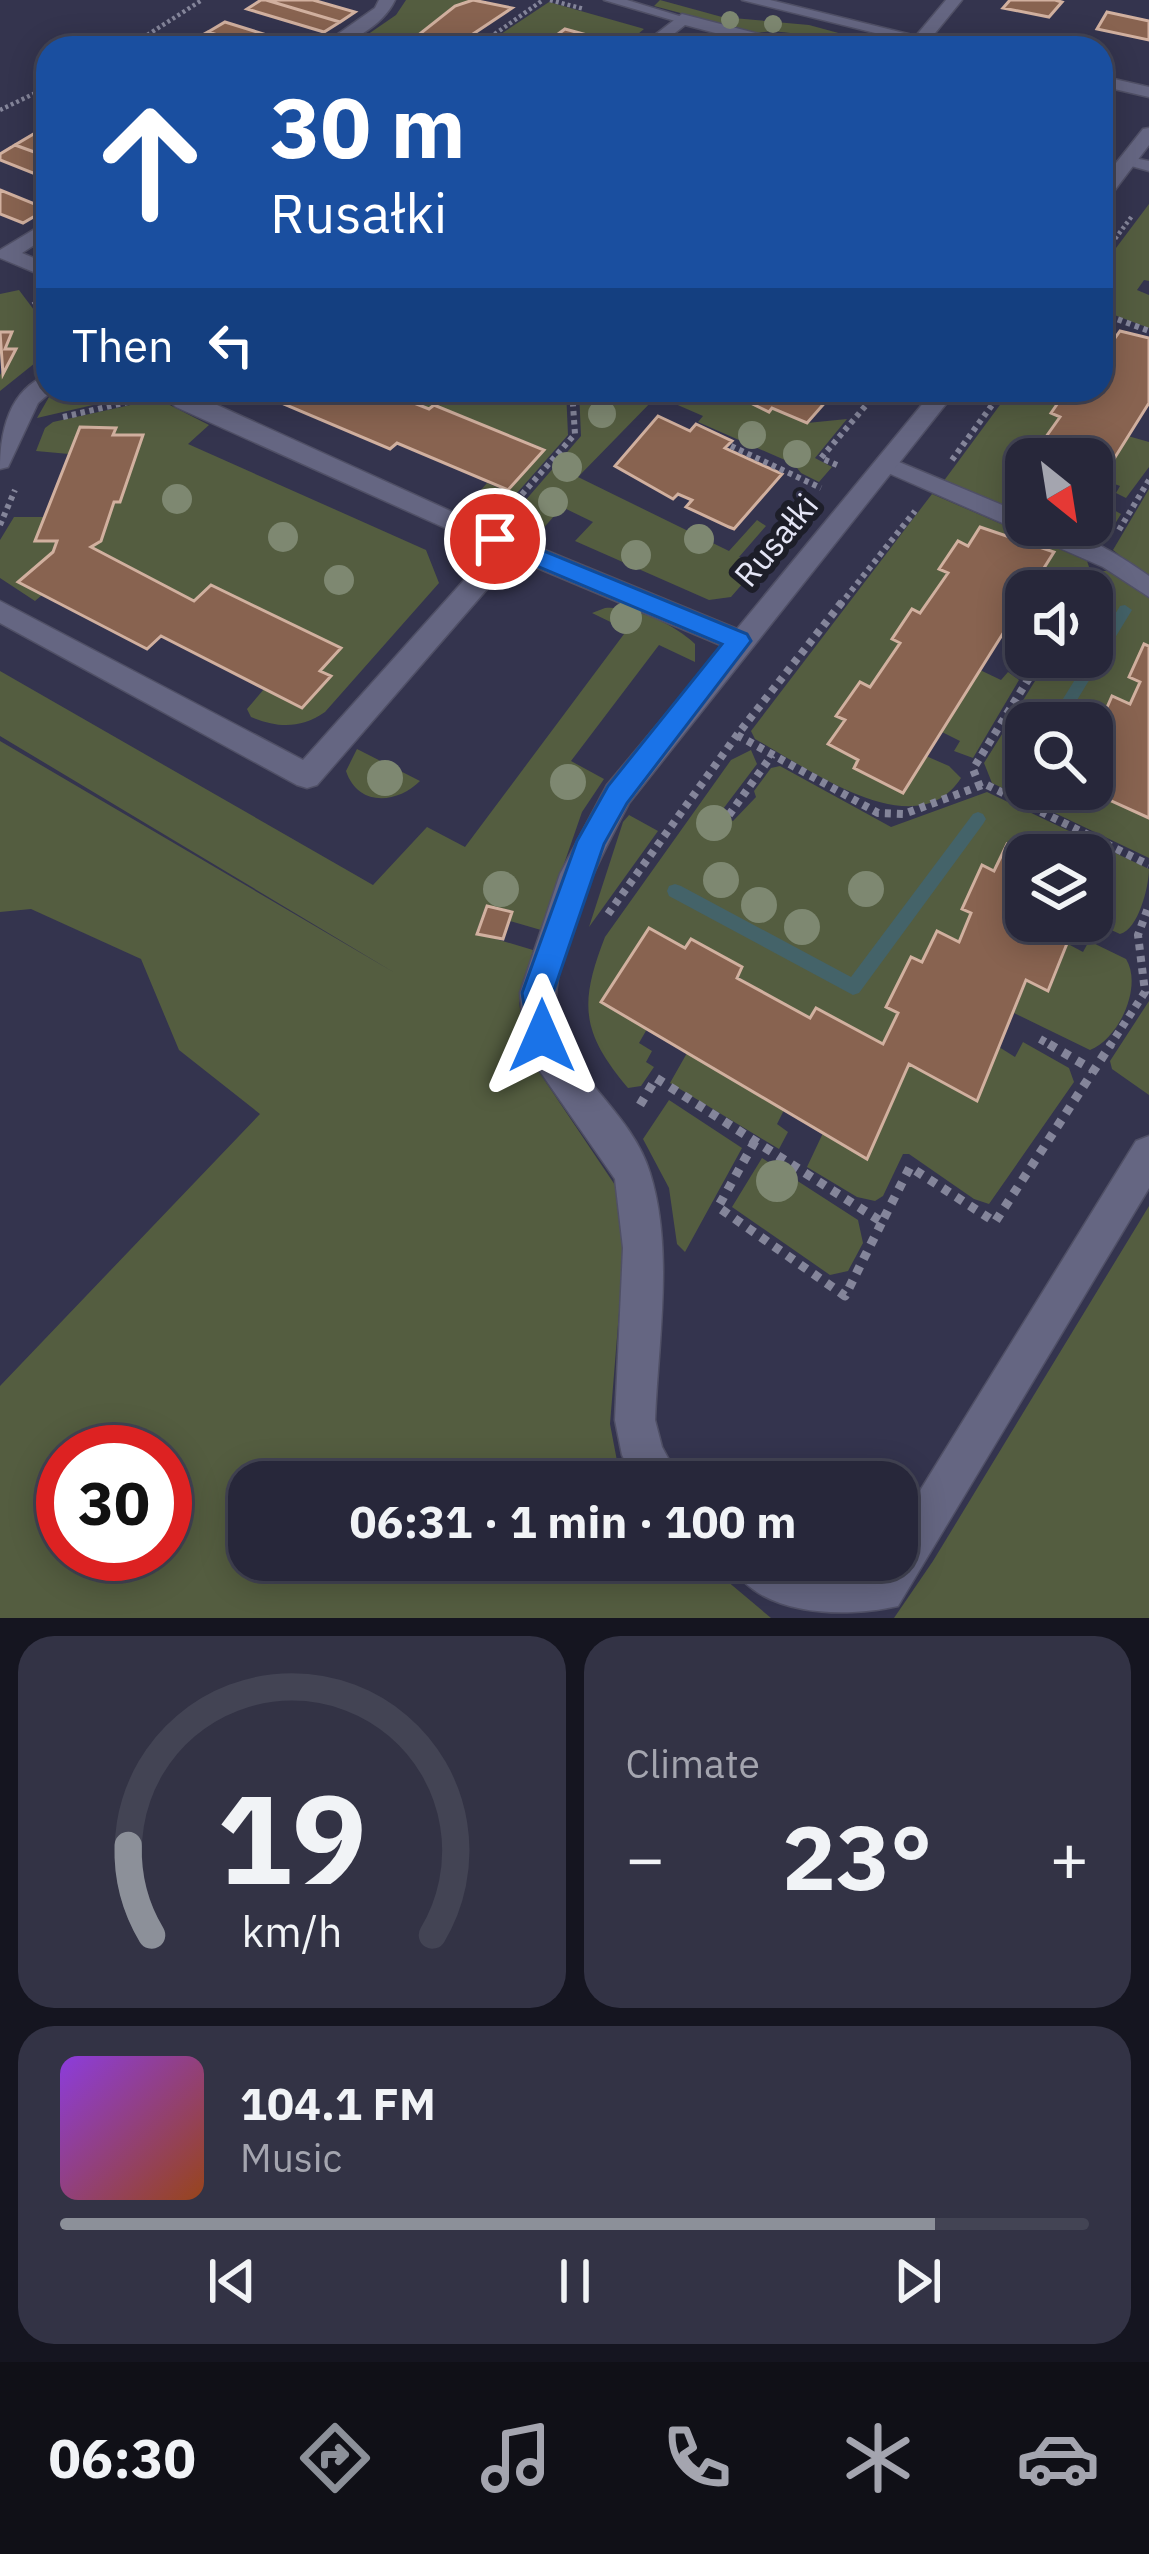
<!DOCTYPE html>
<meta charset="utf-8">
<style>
:root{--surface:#27273a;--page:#333345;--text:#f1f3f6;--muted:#a4a5af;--line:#434454;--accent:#8c9099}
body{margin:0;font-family:"IBM Plex Sans",sans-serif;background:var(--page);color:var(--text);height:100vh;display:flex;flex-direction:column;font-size:45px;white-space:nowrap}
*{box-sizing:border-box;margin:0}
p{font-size:39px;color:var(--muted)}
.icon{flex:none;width:66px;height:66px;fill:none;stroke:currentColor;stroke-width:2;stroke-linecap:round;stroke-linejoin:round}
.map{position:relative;height:1618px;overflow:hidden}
.drawer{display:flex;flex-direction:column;gap:18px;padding:18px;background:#151520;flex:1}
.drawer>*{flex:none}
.guide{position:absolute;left:36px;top:36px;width:1077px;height:366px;border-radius:36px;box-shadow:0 6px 30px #0003,0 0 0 3px var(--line);background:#1a4fa0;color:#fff;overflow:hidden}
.needle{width:78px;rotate:150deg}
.tools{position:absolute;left:1005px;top:438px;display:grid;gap:24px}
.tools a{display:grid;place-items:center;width:108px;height:108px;border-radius:24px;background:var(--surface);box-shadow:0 6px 30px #0003,0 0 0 3px var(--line);font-size:60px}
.speed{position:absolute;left:36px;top:1425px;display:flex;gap:24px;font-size:60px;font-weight:700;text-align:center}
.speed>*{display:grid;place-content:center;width:156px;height:156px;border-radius:50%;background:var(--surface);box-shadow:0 6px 30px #0003,0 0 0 3px var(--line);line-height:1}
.speed .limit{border:18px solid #d22;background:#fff;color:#111}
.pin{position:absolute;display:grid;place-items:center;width:102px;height:102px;color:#fff;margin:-51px;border:6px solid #fff;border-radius:50%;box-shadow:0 3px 12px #0007}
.me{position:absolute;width:132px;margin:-66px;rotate:0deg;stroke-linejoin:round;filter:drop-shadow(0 0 9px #0008)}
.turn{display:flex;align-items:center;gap:42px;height:252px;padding:0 36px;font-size:54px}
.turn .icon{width:156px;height:156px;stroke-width:2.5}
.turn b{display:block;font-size:84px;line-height:102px}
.then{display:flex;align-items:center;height:114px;padding:0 36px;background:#0003;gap:24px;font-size:45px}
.big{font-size:90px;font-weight:800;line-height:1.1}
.drawer .widget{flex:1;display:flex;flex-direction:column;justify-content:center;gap:18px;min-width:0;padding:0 42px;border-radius:36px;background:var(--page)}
.drawer .dial{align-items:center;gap:0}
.dial svg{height:312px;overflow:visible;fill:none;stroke:var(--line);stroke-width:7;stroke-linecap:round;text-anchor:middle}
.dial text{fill:var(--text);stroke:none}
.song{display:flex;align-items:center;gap:36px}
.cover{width:144px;height:144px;border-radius:18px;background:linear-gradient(135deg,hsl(270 70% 55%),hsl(20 70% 35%))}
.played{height:12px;border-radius:6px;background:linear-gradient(90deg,var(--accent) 85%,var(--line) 85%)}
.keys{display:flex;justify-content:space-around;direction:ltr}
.heat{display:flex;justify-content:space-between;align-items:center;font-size:66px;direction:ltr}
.drawer .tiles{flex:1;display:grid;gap:18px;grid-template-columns:1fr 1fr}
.widget:last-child{grid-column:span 2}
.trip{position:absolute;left:228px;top:1461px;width:690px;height:120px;border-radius:36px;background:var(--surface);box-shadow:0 6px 30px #0003,0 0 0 3px var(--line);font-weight:800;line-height:120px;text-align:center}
.tab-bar{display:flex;height:192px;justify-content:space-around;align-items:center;background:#101017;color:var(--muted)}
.tab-bar .icon{width:84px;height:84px}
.tab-bar .selected{color:var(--accent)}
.tab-bar b{font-size:54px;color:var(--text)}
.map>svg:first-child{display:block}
.green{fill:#545d40;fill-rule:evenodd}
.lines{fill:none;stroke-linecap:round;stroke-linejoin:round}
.stream{fill:#446369;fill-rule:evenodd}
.building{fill:#886350;stroke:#d1b09f;stroke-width:3}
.lane-casing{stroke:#505066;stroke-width:3}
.street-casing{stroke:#505066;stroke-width:3}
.secondary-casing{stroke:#505066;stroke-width:3}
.path-far3{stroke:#84859a;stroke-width:4.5;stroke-dasharray:3 3;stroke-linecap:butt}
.path-far2{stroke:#84859a;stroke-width:6;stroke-dasharray:4.5 4.5;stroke-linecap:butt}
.path-far1{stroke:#84859a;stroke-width:8;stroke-dasharray:6 6;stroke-linecap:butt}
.path{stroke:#84859a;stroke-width:9;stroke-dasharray:8 8;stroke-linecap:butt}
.lane{fill:#656682;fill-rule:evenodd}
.street{fill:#656682;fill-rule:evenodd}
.secondary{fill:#656682;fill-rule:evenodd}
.tree{fill:#7e8871}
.route{fill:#1a73e8;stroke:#114b97;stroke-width:3}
.labels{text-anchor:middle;stroke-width:12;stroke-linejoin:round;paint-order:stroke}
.street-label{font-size:33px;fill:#e4e5f6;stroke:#1d1e29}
</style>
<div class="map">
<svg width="1149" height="1618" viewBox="0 0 1149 1618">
<rect width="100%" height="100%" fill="#34344e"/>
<path class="green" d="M406 0H473L455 6 401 47 348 48 396 15Z
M660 0 722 17 809 25 868 41 872 48C830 48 795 26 756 33L654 6Z
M549 2 641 28 644 29 621 48H601L609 41 565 29 539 48H480Z
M1149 204V281L1144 280 1137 290 1149 295V328L1101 310V268Z
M19 290 37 314 35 363 0 391V375L16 349 6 348 12 332H0V294Z
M53 390H147L149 392 37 418Z
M381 390H566L568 435 503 509 496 510 474 498 487 483 508 492 545 449 434 405 429 409Z
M579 390H724L769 412 773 409 807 423 847 419 815 458 832 467 819 482 801 473 794 464 698 422 703 416 657 396 578 477 729 551 757 520 766 526 739 557 757 567 731 597 709 600 575 541 593 522 562 507 541 531 511 517 581 436Z
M1011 390H1078L1066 391 1051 413 1060 417 1038 448 1030 445 1014 468 1022 472 1010 489 1026 495V518L943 482Z
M158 399 209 425 188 444 426 550 439 583 325 712C300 729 278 728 251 717L247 709 264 689 302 709 331 677 320 671 341 648 212 585 194 601 91 546 101 540 115 503 121 502 143 435H113L115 427H80L69 454 36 451 45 428 53 422Z
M1128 436 1149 442V467L1126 498 1116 493 1120 486 1101 479Z
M1149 489V579L1113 550Z
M932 494 1087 561 1089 567 1074 591H1062L1039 577 1054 552 1012 534 1008 539 980 527 967 545 958 542 939 569 947 574 920 613 912 610 892 638 900 643 870 686 859 682 837 715 845 721 828 744 858 760 854 768 902 793 926 756 949 766 961 778C915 849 807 767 755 739L751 731Z
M1092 498 1121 514 1102 545 1094 548 1042 525H1092Z
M14 517H45L36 541H57L53 552 18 582 42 595 35 601 0 578V540Z
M1103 571H1112L1149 598V646L1144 644 1129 677 1140 682 1130 704 1112 696 1101 720 1092 717 1089 723H1026V789H1086L1149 818V858L992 783 984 763 1050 657H1092L1091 591Z
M605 608C634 606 674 624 695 644V662L659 645 571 761 604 779 582 812 541 930 510 921 513 911 486 905 476 933 533 950 519 1003 529 1057 617 1188 624 1250 610 1424 621 1482H249V1560H702L771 1618H0V1386L260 1114 179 1050 141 959 31 909 0 912V741L395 973 0 736V671L373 885 427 827 465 847 627 630 592 613ZM63 1452H165V1554H63Z
M980 670 1001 680 1008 672 1019 680 973 758 954 751 960 741 942 732Z
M357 749 420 781C397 804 358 807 346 771Z
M751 750 757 764 720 813 733 821 756 797 754 791 771 768 780 766 891 827 987 792 1149 869C1149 887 1138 930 1120 934L1107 928 1109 921 1092 913V855H1031L1006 844 994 871 981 865 962 908 971 913 958 941 937 930 922 962 911 957 886 1007 897 1014 883 1044 816 1007 809 1017 738 977 743 967 691 939 684 947 649 928 601 1002 647 1029 639 1043 652 1051 646 1062 654 1067 641 1086 628 1088C581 1032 579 1004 605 937L731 760Z
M629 815 658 831 589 927 623 822Z
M1089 941 1126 959C1143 986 1119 1039 1090 1050L1014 1013 1027 981 1049 992 1068 944 1083 952Z
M1149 1001V1095L1112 1069 1110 1061Z
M1023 1042 1069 1068 1074 1082 989 1204 974 1199 909 1154H903L883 1196 875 1201 857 1197 807 1167 823 1133 867 1159 909 1064 976 1101 999 1047 1015 1057Z
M687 1053 784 1110 777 1124 788 1132 779 1149 670 1083Z
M669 1100 742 1148 685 1252 677 1244 669 1188 643 1139Z
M762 1158 858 1220 863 1243 848 1271 830 1275 732 1207Z
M1149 1206V1618H894L933 1561Z"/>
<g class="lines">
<path class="stream" d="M1125 605 1132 610 1063 723H1048L1089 657H1092V652L1120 606Z
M978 812 983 814 986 819 983 824 859 993 853 995 669 896 667 891 669 886 675 884 681 886 851 977 973 814Z"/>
</g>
<path class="building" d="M261 0H266L340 22 324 32 247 9Z
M266 0H313L355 12 340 22Z
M473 0 512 8 452 48H393H402L455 6Z
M1010 0H1055L1062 2 1049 17 1003 8Z
M1107 12 1149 21V40L1097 29Z
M225 22 273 37 302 46 259 48 208 32Z
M565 29 609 41 601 48H539Z
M208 32 217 35 259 48H210L190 42Z
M37 132 48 137V157L15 145Z
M15 145 48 157V179L0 160V154Z
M0 190 47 209 23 223 0 214Z
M1120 331 1149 338V403L1092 494V459H1026V495L1010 489 1022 472 1014 469 1031 445 1038 448 1060 417 1051 413 1067 390H1101V342L1110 345Z
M0 332H12L5 349H16L3 374Z
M251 390H381L429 409 434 405 544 450 508 490 397 443 390 449Z
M724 390H836L807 423 772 408 769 412Z
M658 416 690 431 696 424 732 441 725 448 782 474 734 529 729 527 686 507 692 500 678 494 673 499 615 466Z
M80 427 116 428 113 435H143L120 502H114L101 541 91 547 194 601 211 585 341 648 320 671 331 676 302 708 161 636 147 649 18 582 53 552 57 541H35Z
M980 527 1054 552 903 793 854 768 858 760 828 744 845 720 836 716 860 682 870 687 900 643 892 639 912 609 920 613 948 573 939 569 958 541 968 546Z
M1144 644 1149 646V818L1085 789H1092L1089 723 1092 717 1101 721 1112 696 1130 704 1140 682 1129 677Z
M1007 844 1031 855H1026V921H1076L1048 991 1026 980 977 1101 909 1064 867 1159 601 1002 649 928 685 948 691 939 742 967 737 978 810 1018 816 1008 883 1044 898 1013 886 1007 911 957 922 962 937 931 959 942 971 913 962 909 982 865 994 871Z
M487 906 512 912 503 939 477 934Z"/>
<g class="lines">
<defs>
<path id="lane" d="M604 0H627L689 19 682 23Z
M1124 156 1149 161V171L1124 164Z
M887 457 1026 515V525C1070 525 1114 551 1149 576V597L1103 567 879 469 876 464Z"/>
<path id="street" d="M379 0H395C383 26 345 48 318 48L375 8Z
M946 0H962L927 43H915V37Z
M682 14 798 44 800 48H773L685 25 656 48H638Z
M1149 128V145L1108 199 1101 201V182L1143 129Z
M48 221V236L22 253 48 264V278L0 258V250Z
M48 375V390H53L38 403 8 467 0 469C0 432 9 389 48 375Z
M158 390H184L457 514 737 629 934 390H957L629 803C599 861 527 991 568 1052 594 1092 636 1126 650 1173 674 1249 658 1342 655 1420L662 1447 681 1482H636L622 1455 615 1420 623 1248 615 1179 539 1070 523 1026 520 993 560 874 607 785 723 646 514 558 317 785 307 788 297 785 0 623V601L303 760 492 549 176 407Z
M1149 1136V1188L898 1606C846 1618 755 1618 729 1560 746 1560 764 1558 781 1560 816 1564 817 1590 868 1576L877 1560H897V1528L1136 1141Z"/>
<path id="secondary" d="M742 0H770L965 48H936Z
M1101 76 1149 87V97L1101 86Z"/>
</defs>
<use href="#lane" class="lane-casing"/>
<use href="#street" class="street-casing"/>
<use href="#secondary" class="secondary-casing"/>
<path class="path-far3" d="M550 0 584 9
M986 42 1014 48
M127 48 202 0
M475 48 543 0
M0 110 48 87
M1101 258 1132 216"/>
<path class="path-far2" d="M34 301 44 314 41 355
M1101 313 1149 331
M63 417 141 399
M731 446 821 488
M952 460 1003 390
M837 465 821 458 879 390
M510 508 575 434 572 390
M0 525 15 490
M1119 530 1149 480
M840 605 915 511"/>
<path class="path-far1" d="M737 735 878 813 904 814 985 784 1149 865
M980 787 973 769 1042 657
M729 815 772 755
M608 914 737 735 842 602
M1040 1039 1054 1047
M1109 1047 1145 992 1138 935 1149 905"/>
<path class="path" d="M1049 1044 1093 1070
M640 1105 656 1078 882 1222 910 1167 995 1222 1111 1044
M755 1141 718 1207 845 1296 882 1222"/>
<use href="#lane" class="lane"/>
<use href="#street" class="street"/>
<use href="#secondary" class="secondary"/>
</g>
<g class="tree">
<circle cx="730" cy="20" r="9"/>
<circle cx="773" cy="24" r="9"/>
<circle cx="602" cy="414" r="14"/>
<circle cx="752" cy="435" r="14"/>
<circle cx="797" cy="454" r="14"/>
<circle cx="567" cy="467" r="15"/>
<circle cx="177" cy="499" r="15"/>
<circle cx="553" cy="502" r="15"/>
<circle cx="283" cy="537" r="15"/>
<circle cx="699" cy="539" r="15"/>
<circle cx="636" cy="555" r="15"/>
<circle cx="339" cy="580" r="15"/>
<circle cx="626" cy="618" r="16"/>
<circle cx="385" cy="778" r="18"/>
<circle cx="568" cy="782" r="18"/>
<circle cx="714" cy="823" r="18"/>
<circle cx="721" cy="880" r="18"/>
<circle cx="501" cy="889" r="18"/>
<circle cx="866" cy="889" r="18"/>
<circle cx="759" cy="905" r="18"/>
<circle cx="802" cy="927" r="18"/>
<circle cx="777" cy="1181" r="21"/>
</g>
<path class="route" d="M495 531 747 634 751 641 627 803 604 844 553 993 558 1036 553 1047 542 1051 531 1047 522 993 577 841 608 786 722 644 487 545V533Z"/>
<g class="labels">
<g class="street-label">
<text transform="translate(776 540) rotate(-50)" y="12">Rusałki</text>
</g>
</g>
</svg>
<div class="tools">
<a><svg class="needle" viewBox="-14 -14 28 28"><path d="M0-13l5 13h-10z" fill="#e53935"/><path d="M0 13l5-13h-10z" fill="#a4a5af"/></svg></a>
<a><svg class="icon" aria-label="sound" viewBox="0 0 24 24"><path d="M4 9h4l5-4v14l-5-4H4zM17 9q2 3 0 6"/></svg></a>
<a><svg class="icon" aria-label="search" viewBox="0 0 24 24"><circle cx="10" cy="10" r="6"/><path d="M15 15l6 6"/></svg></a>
<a><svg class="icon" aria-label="layers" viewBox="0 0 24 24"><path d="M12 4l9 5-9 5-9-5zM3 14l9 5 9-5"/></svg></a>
</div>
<div class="speed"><div class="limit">30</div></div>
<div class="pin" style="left:495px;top:539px;background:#d93025"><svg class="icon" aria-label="arrive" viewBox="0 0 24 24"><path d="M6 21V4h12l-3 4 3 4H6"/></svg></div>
<svg class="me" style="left:542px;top:1036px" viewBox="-20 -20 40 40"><path d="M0-17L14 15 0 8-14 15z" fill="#1a73e8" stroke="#fff" stroke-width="4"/></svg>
<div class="trip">06:31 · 1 min · 100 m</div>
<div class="guide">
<div class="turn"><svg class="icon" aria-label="ahead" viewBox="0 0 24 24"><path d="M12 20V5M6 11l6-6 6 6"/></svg><div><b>30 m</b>Rusałki</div></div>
<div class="then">Then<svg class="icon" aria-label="left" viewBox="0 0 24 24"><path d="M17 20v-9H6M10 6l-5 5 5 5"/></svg></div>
</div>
</div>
<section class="drawer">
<div class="tiles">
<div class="widget dial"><svg viewBox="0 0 100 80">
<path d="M14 69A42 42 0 1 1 86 69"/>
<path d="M14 69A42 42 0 0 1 8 46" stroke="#8c9099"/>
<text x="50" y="56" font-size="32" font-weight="700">19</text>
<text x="50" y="72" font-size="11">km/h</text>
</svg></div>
<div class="widget"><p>Climate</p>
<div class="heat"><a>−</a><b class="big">23°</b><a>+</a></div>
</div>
<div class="widget">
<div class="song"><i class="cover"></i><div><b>104.1 FM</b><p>Music</p></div></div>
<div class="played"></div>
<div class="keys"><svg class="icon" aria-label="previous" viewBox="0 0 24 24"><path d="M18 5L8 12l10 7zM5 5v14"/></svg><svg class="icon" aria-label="pause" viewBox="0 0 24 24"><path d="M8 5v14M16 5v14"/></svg><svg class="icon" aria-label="next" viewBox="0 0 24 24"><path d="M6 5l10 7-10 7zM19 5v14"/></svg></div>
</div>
</div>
</section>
<nav class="tab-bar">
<b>06:30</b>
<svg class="icon selected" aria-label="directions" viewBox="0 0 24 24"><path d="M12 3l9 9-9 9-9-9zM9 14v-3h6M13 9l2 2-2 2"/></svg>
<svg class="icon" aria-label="music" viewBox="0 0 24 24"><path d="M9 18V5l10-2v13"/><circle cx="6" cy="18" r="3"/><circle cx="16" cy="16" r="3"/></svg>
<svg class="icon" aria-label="phone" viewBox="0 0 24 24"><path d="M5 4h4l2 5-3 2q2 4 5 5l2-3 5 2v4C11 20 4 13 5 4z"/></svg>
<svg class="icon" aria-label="climate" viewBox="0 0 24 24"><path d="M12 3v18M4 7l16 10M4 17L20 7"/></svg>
<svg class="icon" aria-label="car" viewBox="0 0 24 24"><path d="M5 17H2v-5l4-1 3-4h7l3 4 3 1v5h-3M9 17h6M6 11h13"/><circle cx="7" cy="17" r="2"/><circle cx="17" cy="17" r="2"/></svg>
</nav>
